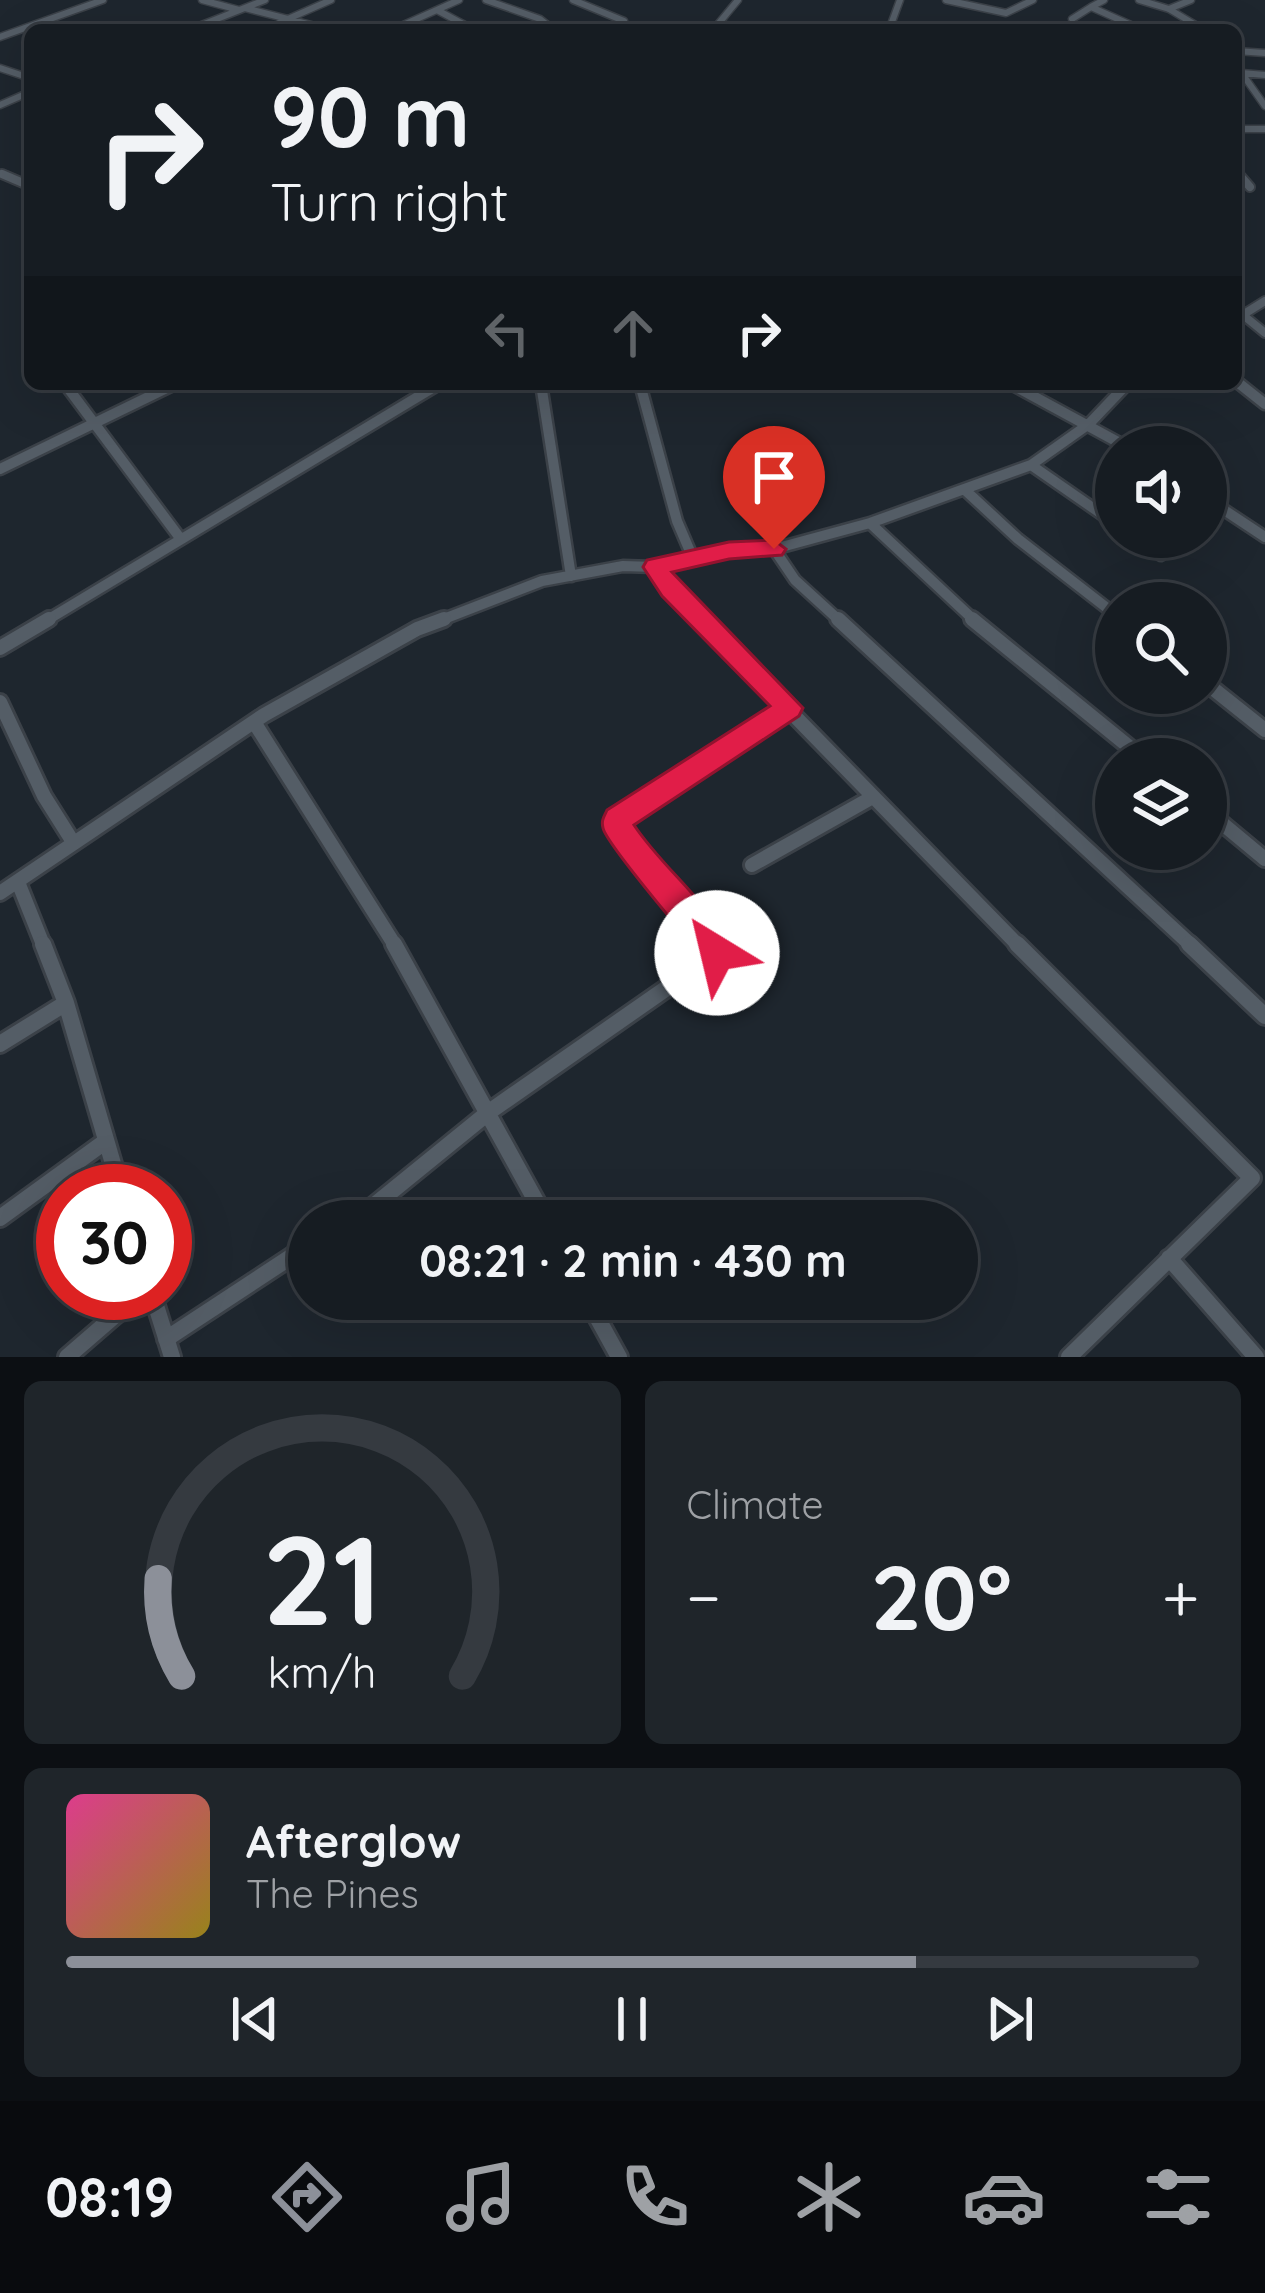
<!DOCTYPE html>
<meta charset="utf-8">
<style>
:root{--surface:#161c22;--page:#1f252a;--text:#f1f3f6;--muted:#9ea1a5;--line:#353a40;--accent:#8c9099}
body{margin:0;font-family:Quicksand,sans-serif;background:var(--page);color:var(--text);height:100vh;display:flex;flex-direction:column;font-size:45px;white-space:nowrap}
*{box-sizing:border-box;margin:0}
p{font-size:39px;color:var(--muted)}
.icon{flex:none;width:66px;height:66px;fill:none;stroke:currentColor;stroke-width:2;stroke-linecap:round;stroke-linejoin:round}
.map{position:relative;height:1357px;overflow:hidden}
.details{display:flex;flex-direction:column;gap:24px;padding:24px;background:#0c0f13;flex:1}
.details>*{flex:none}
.hud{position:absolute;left:24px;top:24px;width:1218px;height:366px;border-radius:18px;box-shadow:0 12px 48px #0002,0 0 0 3px var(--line);background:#161c22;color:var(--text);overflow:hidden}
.buttons{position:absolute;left:1095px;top:426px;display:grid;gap:24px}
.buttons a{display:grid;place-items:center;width:132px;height:132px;border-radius:50%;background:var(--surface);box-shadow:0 12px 48px #0002,0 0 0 3px var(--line);font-size:60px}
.speed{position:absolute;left:36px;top:1164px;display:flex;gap:24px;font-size:60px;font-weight:700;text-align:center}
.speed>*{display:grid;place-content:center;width:156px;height:156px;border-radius:50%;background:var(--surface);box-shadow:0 12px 48px #0002,0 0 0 3px var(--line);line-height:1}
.speed .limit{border:18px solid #d22;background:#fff;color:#111}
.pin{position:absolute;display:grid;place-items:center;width:102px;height:102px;color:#fff;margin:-123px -51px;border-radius:50% 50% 50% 0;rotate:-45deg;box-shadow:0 0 12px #0007}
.pin .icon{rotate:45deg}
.me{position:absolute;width:132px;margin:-66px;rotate:324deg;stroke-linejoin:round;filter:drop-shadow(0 0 9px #0008)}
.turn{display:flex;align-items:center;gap:42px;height:252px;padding:0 48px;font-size:54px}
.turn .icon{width:156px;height:156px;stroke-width:2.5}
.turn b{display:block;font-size:84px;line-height:102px}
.lanes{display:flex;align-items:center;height:114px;padding:0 48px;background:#0003;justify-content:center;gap:60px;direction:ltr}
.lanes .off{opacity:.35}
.big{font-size:90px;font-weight:700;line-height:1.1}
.details .card{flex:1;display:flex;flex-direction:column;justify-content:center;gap:18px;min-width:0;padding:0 42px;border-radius:18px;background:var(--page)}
.details .dial{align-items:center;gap:0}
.dial svg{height:312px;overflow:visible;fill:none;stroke:var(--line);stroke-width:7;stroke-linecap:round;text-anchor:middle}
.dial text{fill:var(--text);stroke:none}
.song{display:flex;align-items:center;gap:36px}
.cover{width:144px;height:144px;border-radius:18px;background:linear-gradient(135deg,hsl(330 70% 55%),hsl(50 70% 35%))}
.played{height:12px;border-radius:6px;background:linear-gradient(90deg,var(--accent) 75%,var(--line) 75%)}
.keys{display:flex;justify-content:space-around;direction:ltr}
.heat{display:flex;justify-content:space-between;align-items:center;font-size:66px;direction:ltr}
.details .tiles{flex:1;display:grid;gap:24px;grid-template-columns:1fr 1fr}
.card:last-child{grid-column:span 2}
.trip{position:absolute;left:288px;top:1200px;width:690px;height:120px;border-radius:60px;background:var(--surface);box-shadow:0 12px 48px #0002,0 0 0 3px var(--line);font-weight:700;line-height:120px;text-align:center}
.tab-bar{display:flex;height:192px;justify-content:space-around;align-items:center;background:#090b0e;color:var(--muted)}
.tab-bar .icon{width:84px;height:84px}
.tab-bar .on{color:var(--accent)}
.tab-bar b{font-size:54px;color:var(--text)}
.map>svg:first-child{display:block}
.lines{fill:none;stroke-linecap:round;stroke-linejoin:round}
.minor-far4-casing{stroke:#3b4148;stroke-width:9}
.minor-far3-casing{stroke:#3b4148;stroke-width:12}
.minor-far2-casing{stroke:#3b4148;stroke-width:15}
.minor-far1-casing{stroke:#3b4148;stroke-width:20}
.minor-casing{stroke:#3b4148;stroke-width:22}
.minor-far4{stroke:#545d66;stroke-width:6}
.minor-far3{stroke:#545d66;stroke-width:8}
.minor-far2{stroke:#545d66;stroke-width:10}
.minor-far1{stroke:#545d66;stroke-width:14}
.minor{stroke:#545d66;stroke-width:16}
.route{fill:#e11d48;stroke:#92132f;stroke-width:3}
</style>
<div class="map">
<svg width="1265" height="1357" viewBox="0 0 1265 1357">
<rect width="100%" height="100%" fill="#1e262e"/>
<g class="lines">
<defs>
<path id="minor-far4" d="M202 0 239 10
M486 0 540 19 554 30
M573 0 624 21 600 30
M946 0 1006 13 1033 0
M1104 0 1091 7 1140 29
M1139 0 1169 9 1204 30
M245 8 331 30
M1169 9 1191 0
M437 10 474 30
M1072 19 1091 7
M718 24 760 30
M714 29 738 0
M189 30 265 0
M263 30 331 0
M392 30 459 0
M889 30 900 0
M0 37 103 0
M1236 51 1265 53
M1236 65 1265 106
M0 68 30 78
M1242 73 1265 75
M0 105 30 92
M1236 129H1265"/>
<path id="minor-far3" d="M1236 171 1250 187
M2 174 30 186
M1243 315 1265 333
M1236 319 1265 301"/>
<path id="minor-far2" d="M1236 381 1265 404
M65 384 180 538
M541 384 571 576
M640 384 677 521 692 556
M1011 384 1127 447
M1031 465 1116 524
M0 469 175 384
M965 490 1018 539 1116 615
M1206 498 1265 537
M870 523 976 622
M1135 537 1161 555
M774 549 795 580 841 622
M655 567 703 622
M44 622 439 384
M436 622 542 581 623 566 655 567 729 551 774 549 870 523 1031 465 1089 424 1127 384"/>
<path id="minor-far1" d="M700 619 1020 947
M838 619 1193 947
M972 619 1144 759
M0 648 49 619
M1206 683 1265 730
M0 702 44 796 73 842
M254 722 396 947
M1206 810 1265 859
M752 865 871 798
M18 882 44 947
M0 893 264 715 417 629 444 619
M713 947 632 850 618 819 789 708"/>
<path id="minor" d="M43 944 66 1003 121 1191
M394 944 547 1221
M1017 944 1252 1178 1069 1357
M1189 944 1265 1016
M0 1044 66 1003
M0 1218 106 1141
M355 1221 489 1112 717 953 712 944
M1169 1258 1256 1357
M152 1293 172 1357
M587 1299 619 1357
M166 1339 309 1245
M67 1357 141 1293"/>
</defs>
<use href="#minor-far4" class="minor-far4-casing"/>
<use href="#minor-far3" class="minor-far3-casing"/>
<use href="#minor-far2" class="minor-far2-casing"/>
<use href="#minor-far1" class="minor-far1-casing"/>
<use href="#minor" class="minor-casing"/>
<use href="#minor-far4" class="minor-far4"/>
<use href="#minor-far3" class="minor-far3"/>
<use href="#minor-far2" class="minor-far2"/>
<use href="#minor-far1" class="minor-far1"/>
<use href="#minor" class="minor"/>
</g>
<path class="route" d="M774 540 786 549 782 555 729 559 672 572 803 708 799 716 634 825C664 870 711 903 733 953L728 964 717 969C707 965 606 843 603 828 601 820 604 817 607 810L770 706 662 596 643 567 647 560 729 542Z"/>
</svg>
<div class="buttons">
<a><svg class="icon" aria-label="sound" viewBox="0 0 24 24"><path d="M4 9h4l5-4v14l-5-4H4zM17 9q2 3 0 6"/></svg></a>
<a><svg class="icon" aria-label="search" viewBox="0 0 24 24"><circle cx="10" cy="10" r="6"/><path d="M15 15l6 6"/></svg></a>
<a><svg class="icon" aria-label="layers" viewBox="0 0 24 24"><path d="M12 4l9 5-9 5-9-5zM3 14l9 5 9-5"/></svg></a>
</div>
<div class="speed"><div class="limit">30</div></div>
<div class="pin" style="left:774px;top:549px;background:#d93025"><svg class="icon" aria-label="arrive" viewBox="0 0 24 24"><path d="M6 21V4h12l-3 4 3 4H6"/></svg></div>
<svg class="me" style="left:717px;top:953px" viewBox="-20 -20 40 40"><circle r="19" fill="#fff"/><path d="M0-13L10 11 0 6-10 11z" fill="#e11d48"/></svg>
<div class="trip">08:21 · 2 min · 430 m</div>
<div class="hud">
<div class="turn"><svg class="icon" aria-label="right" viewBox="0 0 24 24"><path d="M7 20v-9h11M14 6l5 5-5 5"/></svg><div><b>90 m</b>Turn right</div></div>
<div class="lanes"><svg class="icon off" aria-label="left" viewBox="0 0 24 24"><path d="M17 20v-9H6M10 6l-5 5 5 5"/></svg><svg class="icon off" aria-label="ahead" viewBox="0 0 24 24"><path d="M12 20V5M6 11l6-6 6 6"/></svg><svg class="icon" aria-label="right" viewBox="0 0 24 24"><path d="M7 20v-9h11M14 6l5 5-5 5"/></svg></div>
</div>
</div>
<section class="details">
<div class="tiles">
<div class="card dial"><svg viewBox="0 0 100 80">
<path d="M14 69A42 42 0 1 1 86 69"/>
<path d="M14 69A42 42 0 0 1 8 44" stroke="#8c9099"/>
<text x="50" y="56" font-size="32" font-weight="700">21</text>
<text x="50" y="72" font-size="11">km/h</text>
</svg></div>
<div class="card"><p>Climate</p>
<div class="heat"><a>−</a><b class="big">20°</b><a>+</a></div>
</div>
<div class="card">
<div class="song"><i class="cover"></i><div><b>Afterglow</b><p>The Pines</p></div></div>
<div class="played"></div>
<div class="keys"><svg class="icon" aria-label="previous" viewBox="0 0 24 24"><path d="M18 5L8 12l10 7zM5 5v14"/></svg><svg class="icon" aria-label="pause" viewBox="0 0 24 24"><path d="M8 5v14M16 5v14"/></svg><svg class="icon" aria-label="next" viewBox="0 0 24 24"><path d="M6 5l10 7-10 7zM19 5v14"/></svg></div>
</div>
</div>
</section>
<nav class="tab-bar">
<b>08:19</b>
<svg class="icon on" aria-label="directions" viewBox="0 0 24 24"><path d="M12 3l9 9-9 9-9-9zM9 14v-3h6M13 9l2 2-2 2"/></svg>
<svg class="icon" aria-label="music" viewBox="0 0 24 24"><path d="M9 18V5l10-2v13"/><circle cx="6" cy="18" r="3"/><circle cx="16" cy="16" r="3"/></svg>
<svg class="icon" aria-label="phone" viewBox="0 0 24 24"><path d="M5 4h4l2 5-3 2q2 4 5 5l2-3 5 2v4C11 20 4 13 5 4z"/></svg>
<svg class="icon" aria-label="climate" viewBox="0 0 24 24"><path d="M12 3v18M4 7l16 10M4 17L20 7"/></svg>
<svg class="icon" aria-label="car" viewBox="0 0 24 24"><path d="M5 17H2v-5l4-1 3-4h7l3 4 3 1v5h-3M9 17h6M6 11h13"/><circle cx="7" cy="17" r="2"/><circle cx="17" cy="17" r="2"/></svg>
<svg class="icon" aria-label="filters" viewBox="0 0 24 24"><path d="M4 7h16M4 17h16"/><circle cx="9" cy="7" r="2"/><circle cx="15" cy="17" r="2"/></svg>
</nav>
